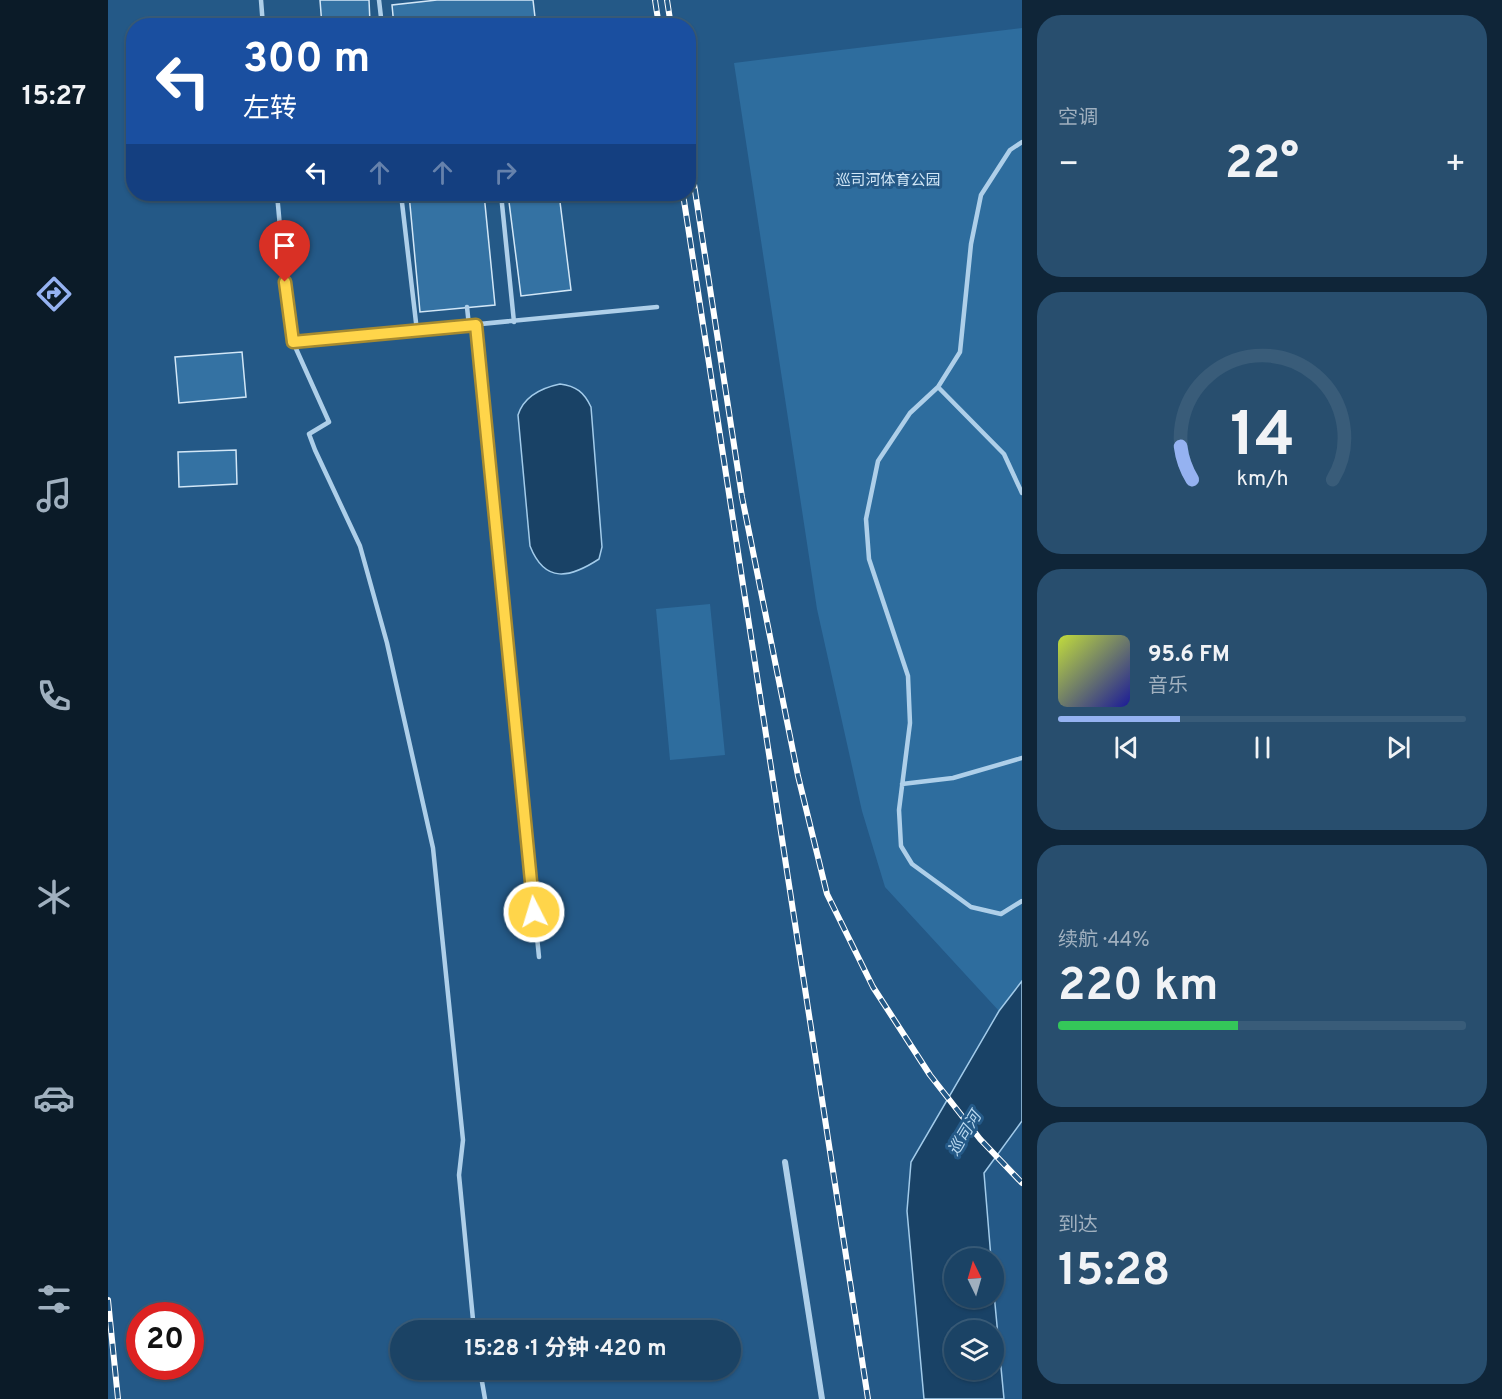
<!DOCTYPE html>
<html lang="zh">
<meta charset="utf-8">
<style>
:root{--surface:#1b4365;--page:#284e6e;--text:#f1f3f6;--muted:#a0b0bf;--line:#395c79;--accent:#95b2f1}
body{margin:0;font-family:Overpass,"Noto Sans SC",sans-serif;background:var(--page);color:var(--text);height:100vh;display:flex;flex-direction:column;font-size:22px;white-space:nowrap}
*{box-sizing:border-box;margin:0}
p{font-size:20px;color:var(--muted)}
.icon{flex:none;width:33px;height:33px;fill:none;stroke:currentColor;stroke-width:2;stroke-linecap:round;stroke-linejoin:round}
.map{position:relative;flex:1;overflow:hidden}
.drawer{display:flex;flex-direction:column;gap:15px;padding:15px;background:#0f2538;width:480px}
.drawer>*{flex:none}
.hud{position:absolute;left:18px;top:18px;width:570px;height:183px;border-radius:24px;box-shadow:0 2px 4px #0004,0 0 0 2px var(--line);background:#1a4fa0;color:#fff;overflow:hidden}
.needle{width:39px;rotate:355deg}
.controls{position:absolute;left:836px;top:1248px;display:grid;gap:12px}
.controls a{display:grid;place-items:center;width:60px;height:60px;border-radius:50%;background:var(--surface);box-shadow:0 2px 4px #0004,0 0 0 2px var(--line);font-size:30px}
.speed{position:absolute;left:18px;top:1302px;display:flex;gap:12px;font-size:30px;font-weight:700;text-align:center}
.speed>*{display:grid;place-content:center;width:78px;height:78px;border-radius:50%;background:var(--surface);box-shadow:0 2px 4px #0004,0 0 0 2px var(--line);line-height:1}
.speed .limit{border:9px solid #d22;background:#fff;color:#111}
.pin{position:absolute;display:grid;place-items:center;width:51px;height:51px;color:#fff;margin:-62px -26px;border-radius:50% 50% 50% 0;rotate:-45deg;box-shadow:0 0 6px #0007}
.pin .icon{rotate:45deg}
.me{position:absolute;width:66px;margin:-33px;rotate:355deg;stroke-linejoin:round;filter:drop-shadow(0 0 4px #0008)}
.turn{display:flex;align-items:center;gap:21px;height:126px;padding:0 18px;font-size:27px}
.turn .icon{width:78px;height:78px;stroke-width:2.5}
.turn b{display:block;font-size:42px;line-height:51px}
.lanes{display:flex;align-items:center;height:57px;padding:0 18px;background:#0003;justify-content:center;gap:30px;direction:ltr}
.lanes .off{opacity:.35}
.big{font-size:45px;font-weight:700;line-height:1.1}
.drawer .widget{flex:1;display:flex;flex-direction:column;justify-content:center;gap:9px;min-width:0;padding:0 21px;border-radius:24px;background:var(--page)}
.drawer .dial{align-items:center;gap:0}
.dial svg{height:156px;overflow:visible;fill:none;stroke:var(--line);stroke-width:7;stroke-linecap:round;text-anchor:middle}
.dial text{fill:var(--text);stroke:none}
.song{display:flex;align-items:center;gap:18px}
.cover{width:72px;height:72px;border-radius:9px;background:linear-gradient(135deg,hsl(70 70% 55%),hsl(240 70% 35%))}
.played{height:6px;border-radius:3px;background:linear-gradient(90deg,var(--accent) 30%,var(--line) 30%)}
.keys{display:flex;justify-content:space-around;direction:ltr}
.heat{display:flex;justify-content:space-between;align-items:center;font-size:33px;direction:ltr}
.charge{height:9px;border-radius:4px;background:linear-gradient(90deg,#34c759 44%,var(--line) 0)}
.trip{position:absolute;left:282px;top:1320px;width:351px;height:60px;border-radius:30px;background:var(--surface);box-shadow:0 2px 4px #0004,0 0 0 2px var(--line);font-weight:700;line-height:60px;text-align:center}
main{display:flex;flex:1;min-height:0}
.tabs{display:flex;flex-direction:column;width:108px;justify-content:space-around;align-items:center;background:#0b1b28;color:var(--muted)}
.tabs .icon{width:42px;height:42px}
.tabs .on{color:var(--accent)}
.tabs b{font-size:27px;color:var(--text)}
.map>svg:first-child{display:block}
.green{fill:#2e6d9e}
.water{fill:#194266;stroke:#a2cbea;stroke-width:1.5;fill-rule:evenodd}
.building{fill:#3472a3;stroke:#d2e7f7;stroke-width:1.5}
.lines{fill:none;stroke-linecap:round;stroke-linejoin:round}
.lane{stroke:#aecfe9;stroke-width:4.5}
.street{stroke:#aecfe9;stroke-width:6}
.rail-casing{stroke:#fff;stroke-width:6}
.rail{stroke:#245987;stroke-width:4;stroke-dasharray:11;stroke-linecap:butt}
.route-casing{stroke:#a68a30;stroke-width:15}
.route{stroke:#ffd54a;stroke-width:10}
.labels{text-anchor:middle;stroke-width:6;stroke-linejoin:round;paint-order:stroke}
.park-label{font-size:15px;fill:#d2e7f7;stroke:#245987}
.water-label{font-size:16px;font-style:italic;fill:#bad9f0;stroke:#245987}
</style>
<main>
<nav class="tabs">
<b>15:27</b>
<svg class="icon on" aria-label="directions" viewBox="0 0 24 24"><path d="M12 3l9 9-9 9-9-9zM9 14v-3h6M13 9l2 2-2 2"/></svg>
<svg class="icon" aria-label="music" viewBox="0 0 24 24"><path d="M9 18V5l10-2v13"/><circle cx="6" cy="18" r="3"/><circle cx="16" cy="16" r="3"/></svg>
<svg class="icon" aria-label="phone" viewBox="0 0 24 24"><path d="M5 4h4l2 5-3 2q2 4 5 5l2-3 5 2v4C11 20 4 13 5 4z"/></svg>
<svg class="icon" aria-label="climate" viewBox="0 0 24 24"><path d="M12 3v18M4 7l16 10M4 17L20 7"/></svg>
<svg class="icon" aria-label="car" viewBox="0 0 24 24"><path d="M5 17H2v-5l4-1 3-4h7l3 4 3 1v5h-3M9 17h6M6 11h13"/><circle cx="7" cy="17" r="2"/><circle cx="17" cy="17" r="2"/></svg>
<svg class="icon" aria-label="filters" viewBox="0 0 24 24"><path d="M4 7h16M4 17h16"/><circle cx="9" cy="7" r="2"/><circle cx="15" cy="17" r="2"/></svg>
</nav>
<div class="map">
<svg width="914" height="1399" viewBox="0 0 914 1399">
<rect width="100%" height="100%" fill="#245987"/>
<path class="green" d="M914 28V981L891 1011 777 887 754 811 709 609 626 63Z
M602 604 617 755 562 760 548 609Z"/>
<path class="water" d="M452 384C468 386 476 392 483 407L494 547 491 559C462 578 437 584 422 546L410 415C416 396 433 388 452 384Z
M914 981V1121L876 1173 883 1258H846V1298H885V1283L896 1399H816L799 1211 803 1162 891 1011ZM846 1330H885V1370H846Z"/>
<path class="building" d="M212 0H261L262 23 214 26Z
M329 0H425L428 26H286L284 5Z
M301 194H376L387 305 312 312Z
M400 194H451L463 290 413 296Z
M134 352 138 397 71 403 67 357Z
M128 450 129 484 71 487 70 452Z"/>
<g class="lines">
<path class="lane" d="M153 0 155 26
M271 0 274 26
M914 142 902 150 873 195 863 244 852 352 830 387 802 413 770 461 758 519 761 559 800 676 802 723 791 810 793 846 804 864 863 907 893 914 914 901
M169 194 177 282 185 342 221 422 201 434 207 450 252 546 279 643 325 848 355 1140 351 1175 366 1330
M293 194 309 331
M393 194 406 322
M359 307 361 326
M368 325 431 957
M185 342 549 307
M830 387 896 454 914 493
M794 784 845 778 914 758
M372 1370 377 1399"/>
<path class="street" d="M677 1162 714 1399"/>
<defs>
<path id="rail" d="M547 0 551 26
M559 0 563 26
M580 145 634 497 690 776 719 894 765 987 822 1075 872 1139 914 1183
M575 194 760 1399
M0 1300 10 1399"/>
</defs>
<use href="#rail" class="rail-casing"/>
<use href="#rail" class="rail"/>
</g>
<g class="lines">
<defs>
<path id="route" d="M177 282 185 342 368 325 426 912"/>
</defs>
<use href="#route" class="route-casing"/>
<use href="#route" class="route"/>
</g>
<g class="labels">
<g class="park-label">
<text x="780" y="185">巡司河体育公园</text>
</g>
<g class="water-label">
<text transform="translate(856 1133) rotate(-59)" y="6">巡司河</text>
</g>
</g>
</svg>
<div class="controls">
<a><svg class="needle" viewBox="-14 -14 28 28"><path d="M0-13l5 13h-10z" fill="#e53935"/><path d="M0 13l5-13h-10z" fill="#a0b0bf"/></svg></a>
<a><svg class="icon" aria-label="layers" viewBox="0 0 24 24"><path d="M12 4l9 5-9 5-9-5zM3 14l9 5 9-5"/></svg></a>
</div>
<div class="speed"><div class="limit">20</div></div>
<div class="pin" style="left:177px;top:282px;background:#d93025"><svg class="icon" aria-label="arrive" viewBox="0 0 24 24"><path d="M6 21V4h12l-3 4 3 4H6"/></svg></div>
<svg class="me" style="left:426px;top:912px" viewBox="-20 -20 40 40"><circle r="17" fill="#ffd54a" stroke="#fff" stroke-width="3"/><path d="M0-11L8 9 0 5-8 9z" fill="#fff"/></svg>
<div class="trip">15:28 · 1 分钟 · 420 m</div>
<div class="hud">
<div class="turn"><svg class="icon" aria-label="left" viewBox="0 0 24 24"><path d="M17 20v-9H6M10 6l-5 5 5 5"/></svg><div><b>300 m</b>左转</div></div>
<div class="lanes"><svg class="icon" aria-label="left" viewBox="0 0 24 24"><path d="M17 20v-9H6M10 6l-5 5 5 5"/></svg><svg class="icon off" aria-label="ahead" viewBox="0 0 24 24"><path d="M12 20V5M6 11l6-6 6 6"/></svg><svg class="icon off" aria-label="ahead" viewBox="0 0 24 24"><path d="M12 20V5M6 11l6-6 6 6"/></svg><svg class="icon off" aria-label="right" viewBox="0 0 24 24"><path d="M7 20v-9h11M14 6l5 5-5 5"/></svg></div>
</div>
</div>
<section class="drawer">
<div class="widget"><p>空调</p>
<div class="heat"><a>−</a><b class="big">22°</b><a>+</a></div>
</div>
<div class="widget dial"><svg viewBox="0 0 100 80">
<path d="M14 69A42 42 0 1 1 86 69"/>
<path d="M14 69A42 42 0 0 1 8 52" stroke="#95b2f1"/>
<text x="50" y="56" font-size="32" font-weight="700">14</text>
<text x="50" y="72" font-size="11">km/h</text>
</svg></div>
<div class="widget">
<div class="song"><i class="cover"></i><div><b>95.6 FM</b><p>音乐</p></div></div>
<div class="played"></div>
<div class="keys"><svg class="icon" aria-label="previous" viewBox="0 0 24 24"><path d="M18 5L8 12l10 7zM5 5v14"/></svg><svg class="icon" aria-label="pause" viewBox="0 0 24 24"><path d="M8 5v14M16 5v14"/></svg><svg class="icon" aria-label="next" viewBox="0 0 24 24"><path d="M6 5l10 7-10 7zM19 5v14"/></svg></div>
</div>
<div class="widget"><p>续航 · 44%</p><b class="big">220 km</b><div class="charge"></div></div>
<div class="widget"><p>到达</p><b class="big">15:28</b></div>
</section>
</main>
